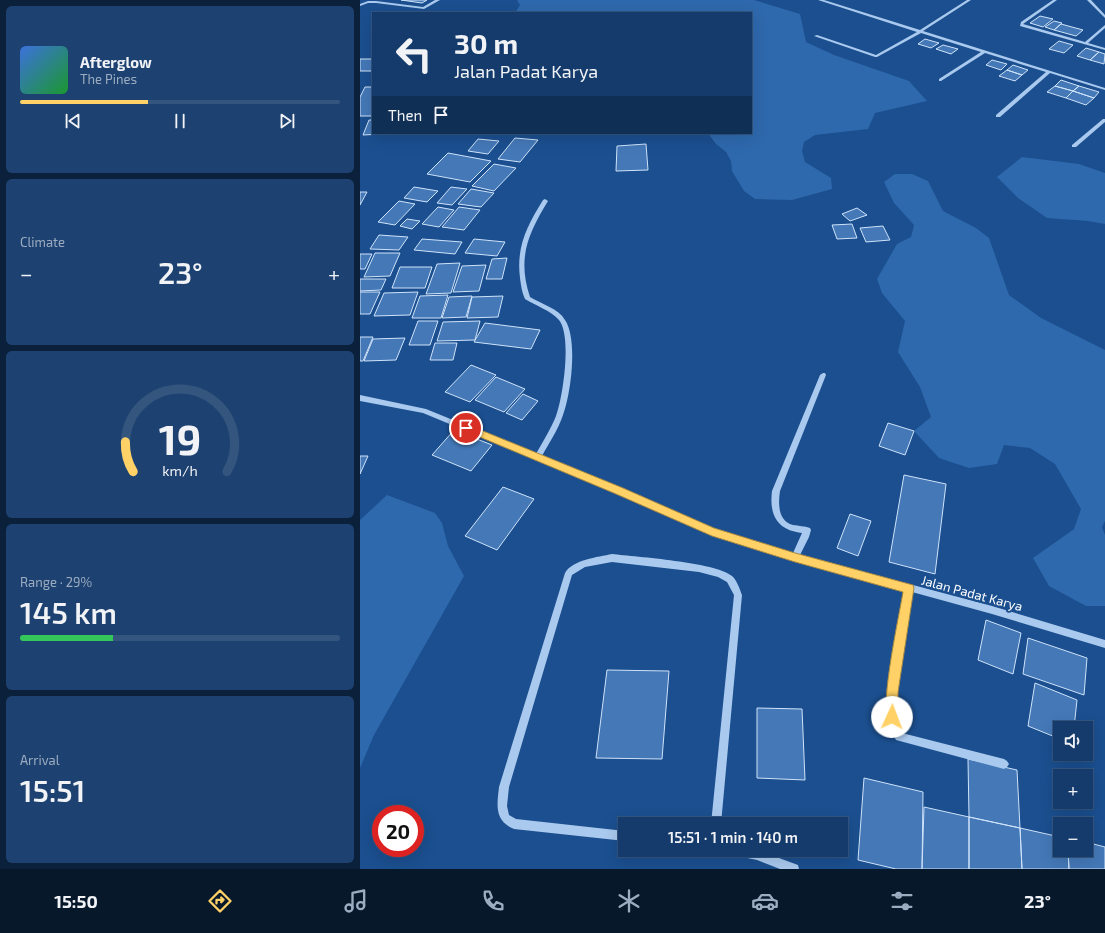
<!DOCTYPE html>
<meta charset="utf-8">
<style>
:root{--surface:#143b6b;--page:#1d4271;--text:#f1f3f6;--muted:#9dadc1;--line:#33557e;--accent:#ffd166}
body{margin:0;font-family:"Exo 2",sans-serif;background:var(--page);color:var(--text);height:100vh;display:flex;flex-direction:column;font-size:15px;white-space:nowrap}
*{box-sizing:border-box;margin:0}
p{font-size:13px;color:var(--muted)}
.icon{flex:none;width:22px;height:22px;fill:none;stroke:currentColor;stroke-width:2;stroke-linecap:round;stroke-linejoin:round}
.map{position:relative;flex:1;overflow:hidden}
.drawer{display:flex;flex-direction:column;gap:6px;padding:6px;background:#0b203b;width:360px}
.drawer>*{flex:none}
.top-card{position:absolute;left:12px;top:12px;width:380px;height:122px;border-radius:0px;box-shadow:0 4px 16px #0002,0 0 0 1px var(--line);background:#143b6b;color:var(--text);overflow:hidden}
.fabs{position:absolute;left:693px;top:721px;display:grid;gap:8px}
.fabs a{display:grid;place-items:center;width:40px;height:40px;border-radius:0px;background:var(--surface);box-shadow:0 4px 16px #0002,0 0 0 1px var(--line);font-size:20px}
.speed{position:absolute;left:12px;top:805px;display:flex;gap:8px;font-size:20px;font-weight:700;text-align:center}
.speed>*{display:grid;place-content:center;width:52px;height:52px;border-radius:50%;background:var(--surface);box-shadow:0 4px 16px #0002,0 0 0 1px var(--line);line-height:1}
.speed .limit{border:6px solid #d22;background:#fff;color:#111}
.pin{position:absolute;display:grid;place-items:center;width:34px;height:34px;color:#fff;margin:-17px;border:2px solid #fff;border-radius:50%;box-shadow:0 1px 4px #0007}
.me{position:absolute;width:44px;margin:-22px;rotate:2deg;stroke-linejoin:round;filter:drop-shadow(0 0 3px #0008)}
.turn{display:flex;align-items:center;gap:14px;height:84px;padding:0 16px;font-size:18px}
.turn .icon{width:52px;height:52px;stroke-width:2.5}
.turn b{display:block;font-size:28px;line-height:34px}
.then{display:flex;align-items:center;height:38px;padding:0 16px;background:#0003;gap:8px;font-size:15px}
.big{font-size:30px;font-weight:600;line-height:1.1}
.drawer .tile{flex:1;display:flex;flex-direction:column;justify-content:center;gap:6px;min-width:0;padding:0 14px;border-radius:6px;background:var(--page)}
.drawer .dial{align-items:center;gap:0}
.dial svg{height:104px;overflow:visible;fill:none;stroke:var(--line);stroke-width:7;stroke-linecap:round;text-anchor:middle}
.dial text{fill:var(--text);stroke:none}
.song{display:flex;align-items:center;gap:12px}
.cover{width:48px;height:48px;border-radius:6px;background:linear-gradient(135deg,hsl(220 70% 55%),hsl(130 70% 35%))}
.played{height:4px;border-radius:2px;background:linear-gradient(90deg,var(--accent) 40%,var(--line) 40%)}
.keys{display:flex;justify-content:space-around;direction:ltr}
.heat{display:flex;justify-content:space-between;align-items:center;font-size:22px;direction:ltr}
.charge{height:6px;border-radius:3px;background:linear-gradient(90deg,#34c759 29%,var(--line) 0)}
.trip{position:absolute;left:258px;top:817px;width:230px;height:40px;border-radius:0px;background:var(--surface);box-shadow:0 4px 16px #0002,0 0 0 1px var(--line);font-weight:600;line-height:40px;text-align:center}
.dock{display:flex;height:64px;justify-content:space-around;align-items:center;background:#08182b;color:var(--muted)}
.dock .icon{width:28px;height:28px}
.dock .on{color:var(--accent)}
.dock b{font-size:18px;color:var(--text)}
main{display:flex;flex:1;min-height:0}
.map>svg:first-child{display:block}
.green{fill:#2e69ad}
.building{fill:#4478b7;stroke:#cfe3fa}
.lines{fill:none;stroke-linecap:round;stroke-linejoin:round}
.minor{fill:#a9c9ee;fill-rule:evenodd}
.route{fill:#ffd166;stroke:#a68842}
.labels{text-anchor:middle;stroke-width:4;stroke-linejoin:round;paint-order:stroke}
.street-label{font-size:13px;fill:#fff;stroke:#1b4f8f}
</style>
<main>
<section class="drawer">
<div class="tile">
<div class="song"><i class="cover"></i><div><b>Afterglow</b><p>The Pines</p></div></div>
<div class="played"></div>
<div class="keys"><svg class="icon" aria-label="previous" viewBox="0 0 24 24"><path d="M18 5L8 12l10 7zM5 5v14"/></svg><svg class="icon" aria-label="pause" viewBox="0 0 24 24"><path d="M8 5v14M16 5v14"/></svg><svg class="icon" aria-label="next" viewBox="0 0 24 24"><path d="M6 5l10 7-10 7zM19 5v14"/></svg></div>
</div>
<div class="tile"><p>Climate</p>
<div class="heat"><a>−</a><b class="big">23°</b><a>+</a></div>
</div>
<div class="tile dial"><svg viewBox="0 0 100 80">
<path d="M14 69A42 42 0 1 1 86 69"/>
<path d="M14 69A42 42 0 0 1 8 46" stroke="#ffd166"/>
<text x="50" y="56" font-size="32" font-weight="700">19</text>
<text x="50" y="72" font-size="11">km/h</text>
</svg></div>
<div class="tile"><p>Range · 29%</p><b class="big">145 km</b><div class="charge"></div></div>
<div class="tile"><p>Arrival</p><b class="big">15:51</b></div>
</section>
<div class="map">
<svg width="745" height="869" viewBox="0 0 745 869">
<rect width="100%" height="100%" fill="#1b4f8f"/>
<path class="green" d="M157 0H394L440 14 446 42 474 55 549 81 567 101 515 113 508 129 455 135 444 142 442 151 445 162 471 178 472 189 432 200 395 199 384 191 372 171 371 161 366 152 356 144 350 136V133H391V13H155L160 5Z
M662 157 719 164 745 173V224L728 221 687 218 658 198 637 177Z
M535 174H552L568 181 583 211 616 228 629 238 649 295 681 318 745 350V521L742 527 745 535V606H726L689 586 673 558 714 529 721 509 695 464 670 448 644 445 637 464 609 468 579 458 554 431 571 417 560 387 538 352 545 321 522 293 517 279 537 244 551 237 554 225 534 203 524 182Z
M27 495 75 513 82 523 88 546 104 576 14 735 0 768V520Z"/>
<path class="building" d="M41 0H67L62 3Z
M680 16 693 19 683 27 670 23Z
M694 21 702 23 694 30 685 27Z
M701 24 723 30 716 36 694 30Z
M565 39 579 43 571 48 558 44Z
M699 41 713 45 704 53 689 49Z
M583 45 598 49 591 54 576 49Z
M726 48 739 52 730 60 717 56Z
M739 52 745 54 744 64 730 60Z
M0 59H13V71H0Z
M632 60 647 64 641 70 626 65Z
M653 65 668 70 662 75 647 70Z
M647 70 662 75 655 81 639 76Z
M701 80 719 86 713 91 695 86Z
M695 86 713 91 706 98 687 92Z
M719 86 739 92 734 98 713 91Z
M5 87H13V116H0V97Z
M713 91 734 98 726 105 706 98Z
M9 120H13V133L23 134 3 135Z
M155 138 178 140 160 162 138 159Z
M118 139 139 141 128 154 108 151Z
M286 144 288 170 256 171 257 146Z
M88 153 131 161 110 182 67 174Z
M134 164 156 168 134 191 112 186Z
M54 187 78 191 67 202 44 198Z
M91 187 107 189 92 205 77 203Z
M111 189 134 193 121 207 98 204Z
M0 192H7L0 205Z
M39 201 55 204 35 225 18 222Z
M78 207 94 210 79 227 62 224Z
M99 207 120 210 104 230 82 227Z
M497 208 507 215 490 221 482 214Z
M47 219 60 221 52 229 40 226Z
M492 224 497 238 477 239 472 225Z
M523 226 530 240 506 242 500 228Z
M19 235 48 237 39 250 10 249Z
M62 239 102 242 95 254 54 250Z
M114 239 145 242 137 256 105 253Z
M15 253H40L30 276 4 277Z
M0 254H12L5 269H0Z
M147 258 142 279H126L132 259Z
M100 263 91 293 66 294 77 264Z
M126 265 119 291 93 292 102 266Z
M40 267H72L65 288H32Z
M0 279H26L21 290 0 291Z
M0 292H20L10 314H0Z
M58 292 50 315 14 316 24 293Z
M88 295 81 318H52L60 296Z
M112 296 106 317 82 318 89 297Z
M143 296 138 317 107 318 112 297Z
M58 321H78L70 345H49Z
M120 321 115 340 77 341 83 322Z
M125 323 180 330 171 349 114 342Z
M0 337H13L3 361H0Z
M45 338 36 360 4 361 13 339Z
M75 343H97L93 360H70Z
M111 365 136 375 110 402 85 392Z
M136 377 165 389 144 412 115 400Z
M163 394 178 401 162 420 146 413Z
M528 423 554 431 545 455 519 446Z
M94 430 132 445 111 471 72 455Z
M0 456H8L0 474Z
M544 475 586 484 575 574 529 562Z
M143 487 174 499 137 550 105 536Z
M490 514 511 521 498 556 477 548Z
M626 620 661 633 653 674 618 660Z
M668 638 727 658 724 695 663 674Z
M247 670 309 671 302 759 236 758Z
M675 683 717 700 714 728H700V739L668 726Z
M397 708 442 709 445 780 397 778Z
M608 759 657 770 660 828 609 817Z
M504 778 563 792 562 869H536L498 860Z
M564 807 609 817V869H562Z
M609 817 660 828 662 869H609Z
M660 828 700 837V850H708L709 869H662Z
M726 842 745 847V869H709L708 850H726Z"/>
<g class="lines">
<path class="minor" d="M75 0H80L64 9 16 3H8L0 6V4L8 1H16L63 7Z
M458 0H464L560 30 607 0H611L563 31 745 88V90L690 73 640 117H636V115L686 72 625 53 581 81H579V79L621 52 561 33 517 57H515L454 36 457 35 516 55 557 32Z
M693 0H697L663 24 725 42 745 25V28L728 43 745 48V50L660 26 661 22Z
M727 0H731L745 15V18Z
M743 119H745V122L716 147H712V145Z
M185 199 188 201C168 234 157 258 170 297 181 304 198 308 205 320 218 339 211 394 203 415 198 430 189 443 182 456L263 489 353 529 433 553 442 533C417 530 409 515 412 491L460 375 463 373H465L466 375 420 491C418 504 418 521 433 525 439 526 444 526 450 528L451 530 449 537 440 555 632 606 745 640V648L632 614 552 592 537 692 538 724 542 733 644 759 647 761 649 764 647 767 644 769 536 740 528 724 527 692 545 590 435 561 352 535 257 493 63 413 0 401V395L66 409 176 454C183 441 191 429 196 416 203 397 212 336 199 320 190 310 176 306 165 299 162 293 161 286 160 278 156 247 167 226 183 200Z
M252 554C277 557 355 562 372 576 377 580 380 590 382 595L361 824H351L374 595 367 582 358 577 339 572 252 562 225 567 212 575 149 787 147 806 149 815 156 819 265 831V841L154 829C134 821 137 805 139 787L205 573C212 560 238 557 252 554Z
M368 850H397L438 865 439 869H420L397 860 373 855 369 854Z"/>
</g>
<path class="route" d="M106 424 263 488 354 528 435 553 553 585 554 588 538 692V717L536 721 532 723 528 721C520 703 539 616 543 592L435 562 352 536 256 494 103 430 101 428Z"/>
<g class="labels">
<g class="street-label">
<text transform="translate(612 593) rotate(15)" y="5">Jalan Padat Karya</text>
</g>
</g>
</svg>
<div class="fabs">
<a><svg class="icon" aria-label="sound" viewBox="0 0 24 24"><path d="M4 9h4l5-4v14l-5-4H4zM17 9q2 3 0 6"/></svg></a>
<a>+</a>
<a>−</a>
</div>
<div class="speed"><div class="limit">20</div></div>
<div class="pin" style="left:106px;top:428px;background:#d93025"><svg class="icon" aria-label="arrive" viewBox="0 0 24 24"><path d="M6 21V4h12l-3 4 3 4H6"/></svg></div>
<svg class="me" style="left:532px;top:717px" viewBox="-20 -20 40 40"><circle r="19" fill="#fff"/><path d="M0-13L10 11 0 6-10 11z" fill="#ffd166"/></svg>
<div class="trip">15:51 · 1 min · 140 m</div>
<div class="top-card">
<div class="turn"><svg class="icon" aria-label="left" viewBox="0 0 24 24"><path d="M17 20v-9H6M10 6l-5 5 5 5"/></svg><div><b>30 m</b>Jalan Padat Karya</div></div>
<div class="then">Then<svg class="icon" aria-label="arrive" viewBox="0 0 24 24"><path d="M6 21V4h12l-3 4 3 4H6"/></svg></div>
</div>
</div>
</main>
<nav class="dock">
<b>15:50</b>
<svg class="icon on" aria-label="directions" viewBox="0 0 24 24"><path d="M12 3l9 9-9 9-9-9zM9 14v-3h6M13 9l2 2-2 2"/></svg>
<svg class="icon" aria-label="music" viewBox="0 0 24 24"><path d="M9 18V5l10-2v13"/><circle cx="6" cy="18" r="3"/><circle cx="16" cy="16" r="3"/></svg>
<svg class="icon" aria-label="phone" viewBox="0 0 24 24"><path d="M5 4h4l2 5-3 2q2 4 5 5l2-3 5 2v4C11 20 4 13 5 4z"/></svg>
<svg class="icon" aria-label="climate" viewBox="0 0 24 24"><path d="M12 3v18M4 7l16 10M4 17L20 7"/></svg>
<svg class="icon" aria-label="car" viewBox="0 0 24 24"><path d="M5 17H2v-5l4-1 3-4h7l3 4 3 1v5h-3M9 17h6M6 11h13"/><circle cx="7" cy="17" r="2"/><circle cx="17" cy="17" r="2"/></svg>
<svg class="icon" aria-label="filters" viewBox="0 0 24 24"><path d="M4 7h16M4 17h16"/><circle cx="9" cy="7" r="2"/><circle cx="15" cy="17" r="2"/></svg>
<b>23°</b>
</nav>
